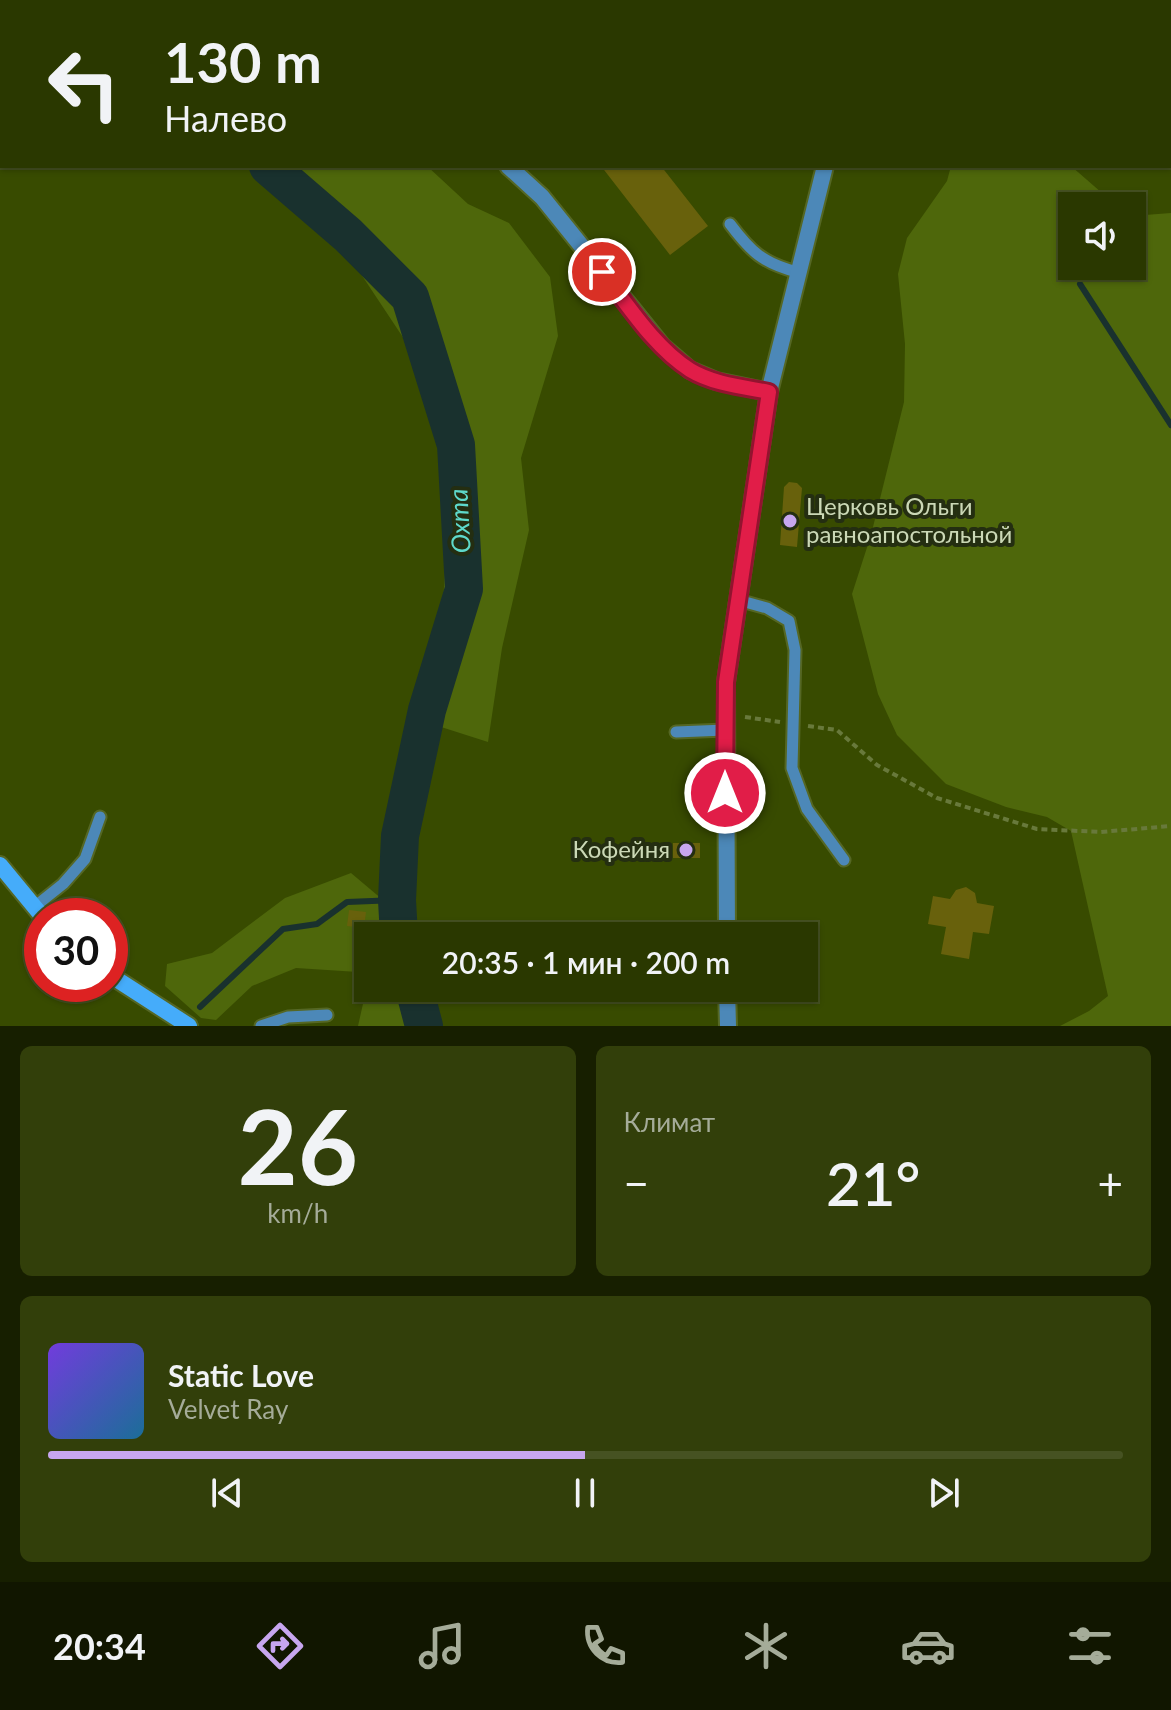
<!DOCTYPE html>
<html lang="ru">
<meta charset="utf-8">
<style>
:root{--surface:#2a3800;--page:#323f0a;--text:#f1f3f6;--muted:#a5ac99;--line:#465222;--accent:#c7a6ef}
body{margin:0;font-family:Lato,sans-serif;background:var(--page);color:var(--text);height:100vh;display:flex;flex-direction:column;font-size:30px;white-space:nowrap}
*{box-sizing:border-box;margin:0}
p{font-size:26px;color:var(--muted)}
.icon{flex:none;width:44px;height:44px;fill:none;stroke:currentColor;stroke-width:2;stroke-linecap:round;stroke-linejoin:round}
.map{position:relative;height:1026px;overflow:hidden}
.drawer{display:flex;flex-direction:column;gap:20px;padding:20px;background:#171f00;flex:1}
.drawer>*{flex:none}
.guide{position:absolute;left:0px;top:0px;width:1172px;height:168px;box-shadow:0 2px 6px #0004,0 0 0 2px var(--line);background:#2a3800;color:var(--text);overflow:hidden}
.controls{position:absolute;left:1058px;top:192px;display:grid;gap:16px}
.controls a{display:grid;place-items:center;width:88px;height:88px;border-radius:0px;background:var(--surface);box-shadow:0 2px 6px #0004,0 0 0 2px var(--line);font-size:40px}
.speed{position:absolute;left:24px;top:898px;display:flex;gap:16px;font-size:40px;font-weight:700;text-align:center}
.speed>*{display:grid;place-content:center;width:104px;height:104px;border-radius:50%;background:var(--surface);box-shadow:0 2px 6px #0004,0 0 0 2px var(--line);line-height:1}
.speed .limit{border:12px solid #d22;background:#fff;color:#111}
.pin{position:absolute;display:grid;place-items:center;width:68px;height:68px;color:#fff;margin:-34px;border:4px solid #fff;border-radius:50%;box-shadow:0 2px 8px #0007}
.me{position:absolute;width:88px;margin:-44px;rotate:0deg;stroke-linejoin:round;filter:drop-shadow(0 0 6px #0008)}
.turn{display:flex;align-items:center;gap:28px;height:168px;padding:0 32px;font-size:36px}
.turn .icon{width:104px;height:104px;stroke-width:2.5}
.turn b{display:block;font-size:56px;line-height:68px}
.big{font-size:60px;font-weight:600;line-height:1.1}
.drawer .card{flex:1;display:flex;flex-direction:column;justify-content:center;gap:12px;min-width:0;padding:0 28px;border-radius:12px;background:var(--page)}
.drawer .dial{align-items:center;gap:0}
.dial b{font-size:104px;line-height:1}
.song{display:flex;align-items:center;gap:24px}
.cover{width:96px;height:96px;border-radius:12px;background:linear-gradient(135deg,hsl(260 70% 55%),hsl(200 70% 35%))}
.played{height:8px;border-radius:4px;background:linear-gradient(90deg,var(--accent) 50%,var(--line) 50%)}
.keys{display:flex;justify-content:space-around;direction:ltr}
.heat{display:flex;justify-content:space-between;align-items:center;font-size:44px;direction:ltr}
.drawer .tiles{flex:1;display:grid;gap:20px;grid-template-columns:1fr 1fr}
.card:last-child{grid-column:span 2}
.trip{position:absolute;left:354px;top:922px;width:464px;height:80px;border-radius:0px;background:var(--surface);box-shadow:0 2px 6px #0004,0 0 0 2px var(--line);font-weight:600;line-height:80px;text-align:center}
.menu{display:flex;height:128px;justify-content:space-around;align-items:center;background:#111600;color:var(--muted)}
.menu .icon{width:56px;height:56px}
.menu .active{color:var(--accent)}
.menu b{font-size:36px;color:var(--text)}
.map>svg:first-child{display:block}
.green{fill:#4e670b}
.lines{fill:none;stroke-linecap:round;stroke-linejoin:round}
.stream{stroke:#19312e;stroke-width:6}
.river{stroke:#19312e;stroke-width:38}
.building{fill:#68610c}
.lane-casing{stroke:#556724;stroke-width:15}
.street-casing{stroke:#556724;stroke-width:20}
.secondary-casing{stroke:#556724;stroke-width:20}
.path{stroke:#68793b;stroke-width:4;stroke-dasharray:6 4;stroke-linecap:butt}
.lane{stroke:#4c88b8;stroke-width:11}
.street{stroke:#4c88b8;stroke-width:16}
.secondary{stroke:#45acfa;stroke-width:16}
.route-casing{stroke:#92132f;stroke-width:20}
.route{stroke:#e11d48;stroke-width:14}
.poi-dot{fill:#c7a6ef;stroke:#242e11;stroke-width:3}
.labels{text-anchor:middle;stroke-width:8;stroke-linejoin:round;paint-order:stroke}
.poi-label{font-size:24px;fill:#cbd8b6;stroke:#242e11;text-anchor:start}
.water-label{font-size:26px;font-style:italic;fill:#5ed9cb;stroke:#242e11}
</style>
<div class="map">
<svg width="1171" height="1026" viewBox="0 0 1171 1026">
<rect width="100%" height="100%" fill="#384b00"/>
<path class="green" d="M275 166H427L468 204 509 223 550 277 558 336 521 458 529 530 502 648 488 742 438 726 449 469 420 363 349 256Z
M951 166H1071L1117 206H1072V266H1132V216L1171 213V1026H1060L1089 1011 1108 996 1071 831 1047 817 1006 807 946 784 897 735 878 694 852 594 871 535 904 402 905 344 898 274 907 238 947 181Z
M351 873 415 927 416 936H368V988H422L432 1026H358L367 986 358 972 296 968 252 986 216 1020 201 1018 165 986 167 964 212 953 285 898Z"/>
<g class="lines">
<path class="stream" d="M1080 284 1171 425
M200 1007 283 929 317 924 347 902 397 900"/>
<path class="river" d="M52 0 54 2
M268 166 348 235 410 297 456 445 464 589 427 710 400 836 397 900 399 936
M414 988 424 1026"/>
</g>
<path class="building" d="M601 166H661L708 226 670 255Z
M789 482 797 483 802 488 797 547 780 545 784 487Z
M673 843H700V858H673Z
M966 887 975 893 977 903 994 906 989 934 973 932 969 959 941 954 946 927 928 924 933 896 950 899 956 890Z
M349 910 366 912 364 928 347 926Z"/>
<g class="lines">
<defs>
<path id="lane" d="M730 224C751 252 763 263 797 272
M738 600 767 608 789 621 795 650 792 768 807 809 844 860
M676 732 725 730
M33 908 63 884 85 859 100 817
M261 1026 288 1017 327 1015"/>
<path id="street" d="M368 0 369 2
M878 2 879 0
M508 166 542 197 662 346 690 370 716 381 769 392
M727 936 726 682 769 392 825 166
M727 988 728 1026"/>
<path id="secondary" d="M0 865 42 916
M110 975 189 1026"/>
</defs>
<use href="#lane" class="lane-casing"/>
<use href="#street" class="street-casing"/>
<use href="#secondary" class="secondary-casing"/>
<path class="path" d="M335 0 336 2
M745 717 780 722
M808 726 837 730 877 765 937 798 1037 829 1101 832 1171 826"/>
<use href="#lane" class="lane"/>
<use href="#street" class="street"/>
<use href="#secondary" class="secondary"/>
</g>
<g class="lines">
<defs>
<path id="route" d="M602 272C628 305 654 347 690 370 713 384 743 387 769 392L726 682 725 793"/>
</defs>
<use href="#route" class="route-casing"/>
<use href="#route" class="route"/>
</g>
<g class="poi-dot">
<circle cx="790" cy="521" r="8"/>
<circle cx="686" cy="850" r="8"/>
</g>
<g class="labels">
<g class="poi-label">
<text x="806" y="515">Церковь Ольги<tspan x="806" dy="28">равноапостольной</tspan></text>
<text x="670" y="858" text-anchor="end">Кофейня</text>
</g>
<g class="water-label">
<text transform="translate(460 521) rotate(-93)" y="9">Охта</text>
</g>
</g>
</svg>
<div class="controls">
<a><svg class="icon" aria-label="sound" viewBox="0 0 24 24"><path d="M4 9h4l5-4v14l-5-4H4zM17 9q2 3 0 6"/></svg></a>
</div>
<div class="speed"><div class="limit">30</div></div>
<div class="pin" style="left:602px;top:272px;background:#d93025"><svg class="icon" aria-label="arrive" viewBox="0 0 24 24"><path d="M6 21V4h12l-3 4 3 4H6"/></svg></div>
<svg class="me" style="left:725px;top:793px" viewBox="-20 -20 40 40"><circle r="17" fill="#e11d48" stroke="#fff" stroke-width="3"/><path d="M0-11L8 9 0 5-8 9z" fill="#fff"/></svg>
<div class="trip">20:35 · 1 мин · 200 m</div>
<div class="guide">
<div class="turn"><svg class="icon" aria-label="left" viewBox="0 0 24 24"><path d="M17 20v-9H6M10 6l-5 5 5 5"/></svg><div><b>130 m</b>Налево</div></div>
</div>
</div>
<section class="drawer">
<div class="tiles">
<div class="card dial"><b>26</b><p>km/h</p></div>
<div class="card"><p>Климат</p>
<div class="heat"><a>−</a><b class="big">21°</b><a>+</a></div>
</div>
<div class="card">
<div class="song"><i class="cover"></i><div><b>Static Love</b><p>Velvet Ray</p></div></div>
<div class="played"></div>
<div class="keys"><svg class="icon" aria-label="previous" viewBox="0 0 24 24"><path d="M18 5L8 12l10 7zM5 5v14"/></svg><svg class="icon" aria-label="pause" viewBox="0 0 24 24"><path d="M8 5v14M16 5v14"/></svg><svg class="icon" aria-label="next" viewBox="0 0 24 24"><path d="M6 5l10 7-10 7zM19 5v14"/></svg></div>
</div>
</div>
</section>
<nav class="menu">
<b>20:34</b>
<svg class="icon active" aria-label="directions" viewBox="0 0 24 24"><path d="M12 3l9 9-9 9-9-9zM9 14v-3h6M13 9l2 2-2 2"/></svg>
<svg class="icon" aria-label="music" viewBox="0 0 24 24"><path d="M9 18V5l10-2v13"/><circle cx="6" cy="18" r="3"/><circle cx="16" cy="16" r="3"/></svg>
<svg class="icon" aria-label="phone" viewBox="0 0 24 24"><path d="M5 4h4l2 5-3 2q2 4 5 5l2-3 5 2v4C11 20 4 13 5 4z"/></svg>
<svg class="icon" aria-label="climate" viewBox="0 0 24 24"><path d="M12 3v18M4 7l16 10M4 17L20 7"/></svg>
<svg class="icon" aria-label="car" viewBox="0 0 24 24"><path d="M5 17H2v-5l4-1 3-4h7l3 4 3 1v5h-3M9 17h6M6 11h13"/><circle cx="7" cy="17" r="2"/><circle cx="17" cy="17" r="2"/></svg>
<svg class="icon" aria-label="filters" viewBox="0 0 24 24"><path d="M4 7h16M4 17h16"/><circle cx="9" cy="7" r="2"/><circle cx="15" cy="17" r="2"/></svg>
</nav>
